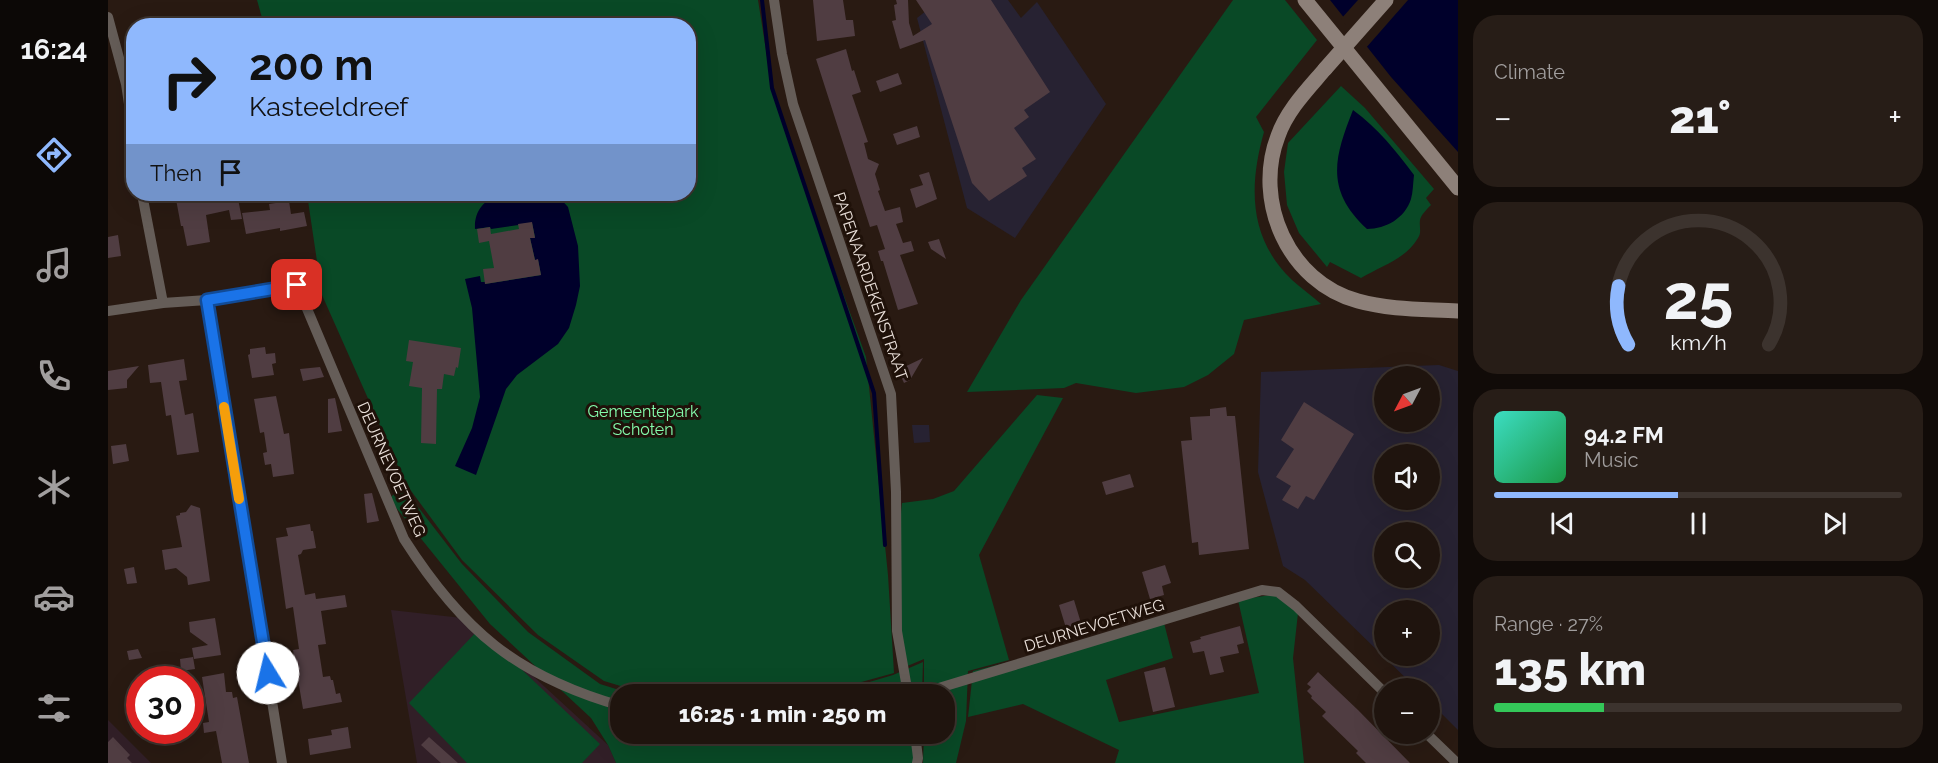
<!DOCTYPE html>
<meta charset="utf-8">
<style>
:root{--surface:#1f140e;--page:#271d17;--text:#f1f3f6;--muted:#a19e9e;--line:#3c332e;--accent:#8fb8fd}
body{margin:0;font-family:Raleway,sans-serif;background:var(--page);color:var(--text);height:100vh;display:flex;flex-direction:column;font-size:22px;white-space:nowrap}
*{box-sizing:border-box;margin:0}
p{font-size:20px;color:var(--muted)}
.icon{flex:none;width:33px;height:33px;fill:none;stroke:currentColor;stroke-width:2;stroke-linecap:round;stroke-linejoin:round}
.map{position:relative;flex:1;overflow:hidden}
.details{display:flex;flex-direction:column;gap:15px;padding:15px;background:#110b08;width:480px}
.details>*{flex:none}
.banner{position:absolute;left:18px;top:18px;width:570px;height:183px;border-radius:24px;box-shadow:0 6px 24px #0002,0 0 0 2px var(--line);background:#8fb8fd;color:#111;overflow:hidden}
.needle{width:39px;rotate:229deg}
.tools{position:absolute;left:1266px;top:366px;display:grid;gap:12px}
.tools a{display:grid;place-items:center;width:66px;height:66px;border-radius:50%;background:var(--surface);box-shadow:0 6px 24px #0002,0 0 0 2px var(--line);font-size:30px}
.speed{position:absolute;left:18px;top:666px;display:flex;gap:12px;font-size:30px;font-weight:700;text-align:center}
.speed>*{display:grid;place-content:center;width:78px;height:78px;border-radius:50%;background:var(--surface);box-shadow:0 6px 24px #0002,0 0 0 2px var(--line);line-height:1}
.speed .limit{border:9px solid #d22;background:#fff;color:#111}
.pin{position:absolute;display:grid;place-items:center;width:51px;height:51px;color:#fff;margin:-26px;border-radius:12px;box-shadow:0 3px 9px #0006}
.me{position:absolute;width:66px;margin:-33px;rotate:351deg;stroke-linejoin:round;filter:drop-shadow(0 0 4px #0008)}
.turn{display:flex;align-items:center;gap:21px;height:126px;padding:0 24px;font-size:27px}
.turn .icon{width:78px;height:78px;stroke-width:2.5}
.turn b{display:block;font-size:42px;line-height:51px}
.then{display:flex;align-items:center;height:57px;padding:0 24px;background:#0003;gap:12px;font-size:22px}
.big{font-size:45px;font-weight:800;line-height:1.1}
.details .card{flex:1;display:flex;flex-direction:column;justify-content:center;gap:9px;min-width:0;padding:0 21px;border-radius:24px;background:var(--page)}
.details .dial{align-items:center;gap:0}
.dial svg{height:156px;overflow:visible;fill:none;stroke:var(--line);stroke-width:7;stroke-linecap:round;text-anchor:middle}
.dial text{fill:var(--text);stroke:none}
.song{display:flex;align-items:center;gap:18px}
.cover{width:72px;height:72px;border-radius:9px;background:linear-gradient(135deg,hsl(170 70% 55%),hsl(140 70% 35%))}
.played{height:6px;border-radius:3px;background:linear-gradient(90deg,var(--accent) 45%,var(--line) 45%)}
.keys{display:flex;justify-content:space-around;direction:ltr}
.heat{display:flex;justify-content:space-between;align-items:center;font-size:33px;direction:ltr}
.charge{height:9px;border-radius:4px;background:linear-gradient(90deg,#34c759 27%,var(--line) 0)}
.trip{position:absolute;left:502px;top:684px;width:345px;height:60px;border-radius:24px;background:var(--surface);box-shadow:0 6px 24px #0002,0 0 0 2px var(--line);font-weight:800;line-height:60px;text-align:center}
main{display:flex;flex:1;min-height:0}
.tabs{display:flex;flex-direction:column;width:108px;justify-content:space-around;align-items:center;background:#0c0806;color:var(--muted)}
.tabs .icon{width:42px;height:42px}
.tabs .current{color:var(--accent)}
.tabs b{font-size:27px;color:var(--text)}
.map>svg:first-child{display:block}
.industrial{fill:#272232;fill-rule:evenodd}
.education{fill:#311f27}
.green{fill:#094926}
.water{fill:#00002b}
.pier{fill:#291a12}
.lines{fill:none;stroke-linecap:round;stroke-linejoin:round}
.stream{stroke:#00002b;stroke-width:4}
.building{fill:#503d42}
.street{stroke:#655d58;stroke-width:10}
.secondary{stroke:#8d8079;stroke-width:15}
.secondary-bridge{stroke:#8d8079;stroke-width:15}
.route-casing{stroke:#114b97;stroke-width:15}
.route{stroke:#1a73e8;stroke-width:10}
.slow{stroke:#f59e0b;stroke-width:10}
.labels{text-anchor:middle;stroke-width:6;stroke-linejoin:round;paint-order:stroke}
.street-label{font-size:16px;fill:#ebe1db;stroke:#1f1109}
.park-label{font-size:16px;fill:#84fcac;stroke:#1f1109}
</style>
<main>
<nav class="tabs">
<b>16:24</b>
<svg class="icon current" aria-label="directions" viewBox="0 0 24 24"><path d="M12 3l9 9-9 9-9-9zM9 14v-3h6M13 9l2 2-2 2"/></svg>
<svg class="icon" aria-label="music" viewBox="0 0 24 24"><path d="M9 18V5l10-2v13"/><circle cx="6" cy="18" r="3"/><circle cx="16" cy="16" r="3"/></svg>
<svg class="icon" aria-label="phone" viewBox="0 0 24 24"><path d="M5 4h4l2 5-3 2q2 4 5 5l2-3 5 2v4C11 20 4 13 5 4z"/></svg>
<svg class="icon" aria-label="climate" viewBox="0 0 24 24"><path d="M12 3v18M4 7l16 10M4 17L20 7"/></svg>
<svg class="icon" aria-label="car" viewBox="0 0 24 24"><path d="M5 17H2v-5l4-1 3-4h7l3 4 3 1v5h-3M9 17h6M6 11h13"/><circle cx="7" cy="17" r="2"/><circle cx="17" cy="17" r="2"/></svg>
<svg class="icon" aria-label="filters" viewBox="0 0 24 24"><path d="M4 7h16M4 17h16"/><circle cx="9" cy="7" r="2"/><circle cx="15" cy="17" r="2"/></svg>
</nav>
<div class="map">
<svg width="1350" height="763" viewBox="0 0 1350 763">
<rect width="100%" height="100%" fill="#291a12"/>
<path class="industrial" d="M832 0H900L913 18 929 2 998 104 907 238 859 208 809 18Z
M1331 365 1350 371V730L1322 702V688H1308L1197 580 1175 566 1150 472 1153 372ZM1276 376H1322V422H1276ZM1276 454H1322V500H1276ZM1276 532H1322V578H1276ZM1276 610H1322V656H1276Z
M804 425H821L822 442 806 443Z"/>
<path class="education" d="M283 610 363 619 500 745 508 763H309Z
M0 720 43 763H0Z"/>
<path class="green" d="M149 0H650L664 88 700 196 758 357 780 575 786 673 710 694H539L496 681 430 635 354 560 298 484 214 295 199 194H580V26L156 25Z
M1125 0H1177L1209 40 1148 117 1156 132C1141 185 1140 238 1184 280 1193 288 1204 296 1213 304L1136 320 1126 354 1100 375 1076 387 1028 393 968 383 956 388 859 392 913 300Z
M1233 86 1257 108 1326 189 1318 198 1323 205C1319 209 1313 215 1312 220 1311 227 1314 232 1310 238 1298 259 1273 266 1253 278L1222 262 1219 267 1191 233 1179 205 1176 172 1180 143Z
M929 395 955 398 871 555 901 660 860 671 858 721 848 763H815L816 734H837V694H816V659L797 667C791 615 788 556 794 503L825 499 846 491Z
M294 486 354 564 420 632 492 684 524 694H513V734H813V763H508L500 745 483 718 382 624 281 499Z
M1169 594 1190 613 1185 658 1196 763H1007L1011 750 915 704 860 717 865 671 1056 623 1065 658 998 680 1011 722 1151 693 1130 600Z
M371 629 492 744 474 763H359L301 703Z
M815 662 814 694H721L785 675Z"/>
<path class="water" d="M1222 0H1350V152L1283 77Z
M1245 110C1270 128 1288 151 1306 175 1305 183 1305 192 1303 199 1297 218 1278 229 1259 229 1217 190 1226 158 1245 110Z
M392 194H448L460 207 470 246 472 286 468 305 461 328 450 344 409 375 398 389 368 475 347 466 364 428 372 397 364 308 357 279 372 276 373 282H377V284L433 275 430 260H427L422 238 427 237 424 223 383 229 382 227 367 229C366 211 376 200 392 194Z"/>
<path class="pier" d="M1250 0H1300L1257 49 1233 19Z"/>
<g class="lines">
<path class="stream" d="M654 0 664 88 766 393 777 545"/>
</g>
<path class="building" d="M705 0H735L738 20H745L747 36 709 41Z
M788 0H800L801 23 805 36 824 24 808 0H883L942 92 916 110 921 117 906 128 928 159 914 168 919 176 881 201 864 183 817 40 792 49 791 46 784 21 788 20 786 5 789 4Z
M738 49 744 71 746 70 753 92 744 95 760 142 756 143 760 159 771 164 767 174 772 190 770 191 777 211 792 207 795 222 788 224 795 243 803 241 806 251 792 255 810 304 790 310 775 261H773L770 251 777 249 769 225 762 227 708 59Z
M790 73 794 84 772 92 768 81Z
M809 126 812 137 789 145 785 134Z
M821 172 829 199 808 208 802 189 815 185 811 175Z
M67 194H129L134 219 123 220 121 210 98 215 102 242 79 246 75 226H73Z
M181 201 183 214 196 212 199 226 172 231V228L138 234 134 213 162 210 161 204Z
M424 222 427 238H422L427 260 430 259 433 275 377 284 375 269 386 268 381 241 371 243 369 229 382 227 383 234 411 229 410 224Z
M10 235 13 256 0 258V237Z
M831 239 838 259 823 249 820 242Z
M301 340 353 348 350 368 348 367 346 376 336 374 334 389H329L328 444 313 443 314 388 301 386 305 362 298 361Z
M157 347 158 354 167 353 168 363 164 364 166 375 144 378 140 355 142 354V349Z
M815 358 802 380 796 383 790 370Z
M76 359 79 380 71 381 77 415 85 413 91 452 69 455 63 415 58 416 53 382 42 383 40 365Z
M31 366 19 380V388L0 390V371Z
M212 367 216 377 195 381 192 369Z
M168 396 176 434 181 433 186 474 165 477 163 464 157 465 155 453 159 452 156 432 152 433 146 399Z
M227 398 234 431 220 433V399Z
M1196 402 1246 434 1206 500 1198 496 1190 509 1174 500 1183 486 1168 477 1186 449 1173 440Z
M1118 407 1119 416H1127L1141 549 1091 555 1090 542 1084 543 1073 441 1084 440 1082 417 1102 416V409Z
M18 444 21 461 5 464 3 446Z
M1022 474 1026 487 998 495 994 482Z
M264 493 271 521 259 523 256 494Z
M83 505 92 508 102 581 80 585 79 577 68 568 57 570 54 550 74 547 68 516 72 515V513L78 512Z
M202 524 203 531H205L208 548 195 550 193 554 190 555 197 595 207 593 208 599 237 595 239 607 213 611 218 644 210 645 215 677 222 676 223 680H225L228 694 232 693 234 702 195 709 185 650 191 649 185 607 178 609 168 538 180 536 178 528Z
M1057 565 1063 583 1054 586 1056 595 1042 599 1034 572Z
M26 567 29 583 19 584 16 569Z
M966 600 973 623 958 628 951 605Z
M107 618 113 655 86 659 84 648 100 645 82 632 81 622Z
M1132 626 1136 643 1129 645 1131 653 1112 657 1116 672 1102 675 1096 651 1085 653 1082 642 1093 639 1092 637Z
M30 649 34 658 21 660 19 651Z
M85 657 87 669 73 671 72 659Z
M1057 667 1067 707 1045 712 1036 672Z
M1210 672 1250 710 1302 763H1258L1248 753 1250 751 1214 716 1218 712 1203 698 1204 696 1199 691 1203 687 1199 684Z
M116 673 118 692H124L125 698 129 697 141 763H114L108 731 96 733 95 723 101 722 94 677Z
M240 727 243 748 202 755 200 739 224 735 223 730Z
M5 737 22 755 19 758 24 763H0V742Z
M321 737 350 763H333L313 745Z"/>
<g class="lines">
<path class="street" d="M666 0 674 54 685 104 783 394 788 492 789 631 800 694
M0 17 18 84 26 137
M34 194 55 303
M99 300 174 763
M0 311 55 303 99 300 189 285 296 539C354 630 408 676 513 706
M811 694 1154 590 1170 592 1188 606 1276 692
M807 734 810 758 809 763
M1319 734 1349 763"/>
<path class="secondary" d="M1197 0 1350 188
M1217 69C1200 89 1179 110 1170 136 1145 201 1180 282 1250 301 1282 310 1317 309 1350 311"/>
<path class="secondary-bridge" d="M1217 69 1278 0"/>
</g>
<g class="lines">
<defs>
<path id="route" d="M160 673 99 300 189 285"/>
</defs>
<use href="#route" class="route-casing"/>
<use href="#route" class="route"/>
<path class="slow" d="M116 407 131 499"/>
</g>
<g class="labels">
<g class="street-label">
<text transform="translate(763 286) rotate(71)" y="6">PAPENAARDEKENSTRAAT</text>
<text transform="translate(284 469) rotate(66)" y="6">DEURNEVOETWEG</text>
<text transform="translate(986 625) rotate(-17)" y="6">DEURNEVOETWEG</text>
</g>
<g class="park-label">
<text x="535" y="417">Gemeentepark<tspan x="535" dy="18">Schoten</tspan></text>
</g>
</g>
</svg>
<div class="tools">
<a><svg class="needle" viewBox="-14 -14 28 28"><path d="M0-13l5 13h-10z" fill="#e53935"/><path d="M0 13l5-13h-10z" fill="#a19e9e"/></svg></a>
<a><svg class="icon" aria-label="sound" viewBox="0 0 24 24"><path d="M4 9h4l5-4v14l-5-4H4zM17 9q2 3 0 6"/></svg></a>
<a><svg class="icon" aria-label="search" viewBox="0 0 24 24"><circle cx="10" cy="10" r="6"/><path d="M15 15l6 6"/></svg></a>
<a>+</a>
<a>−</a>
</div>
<div class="speed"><div class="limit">30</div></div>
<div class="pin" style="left:189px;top:285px;background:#d93025"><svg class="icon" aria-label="arrive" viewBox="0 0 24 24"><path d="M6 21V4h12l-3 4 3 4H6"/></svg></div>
<svg class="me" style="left:160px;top:673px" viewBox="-20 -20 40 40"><circle r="19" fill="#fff"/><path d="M0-13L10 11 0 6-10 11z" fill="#1a73e8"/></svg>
<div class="trip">16:25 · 1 min · 250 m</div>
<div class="banner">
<div class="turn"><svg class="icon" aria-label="right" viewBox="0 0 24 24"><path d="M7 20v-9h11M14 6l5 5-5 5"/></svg><div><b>200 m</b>Kasteeldreef</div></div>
<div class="then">Then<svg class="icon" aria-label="arrive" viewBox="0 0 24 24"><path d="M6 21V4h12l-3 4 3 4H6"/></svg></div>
</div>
</div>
<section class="details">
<div class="card"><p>Climate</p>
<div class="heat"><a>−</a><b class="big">21°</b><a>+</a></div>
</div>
<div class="card dial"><svg viewBox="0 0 100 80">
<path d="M14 69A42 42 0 1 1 86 69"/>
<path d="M14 69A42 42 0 0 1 9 39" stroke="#8fb8fd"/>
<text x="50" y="56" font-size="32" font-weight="700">25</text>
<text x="50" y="72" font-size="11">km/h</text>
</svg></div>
<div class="card">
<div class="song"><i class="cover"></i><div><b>94.2 FM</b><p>Music</p></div></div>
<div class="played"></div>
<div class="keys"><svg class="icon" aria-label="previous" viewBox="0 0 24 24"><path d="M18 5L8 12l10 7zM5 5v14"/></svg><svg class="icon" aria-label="pause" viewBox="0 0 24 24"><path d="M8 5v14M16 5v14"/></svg><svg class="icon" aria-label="next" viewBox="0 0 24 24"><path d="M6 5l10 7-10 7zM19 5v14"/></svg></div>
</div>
<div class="card"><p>Range · 27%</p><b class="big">135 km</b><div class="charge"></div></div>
</section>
</main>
